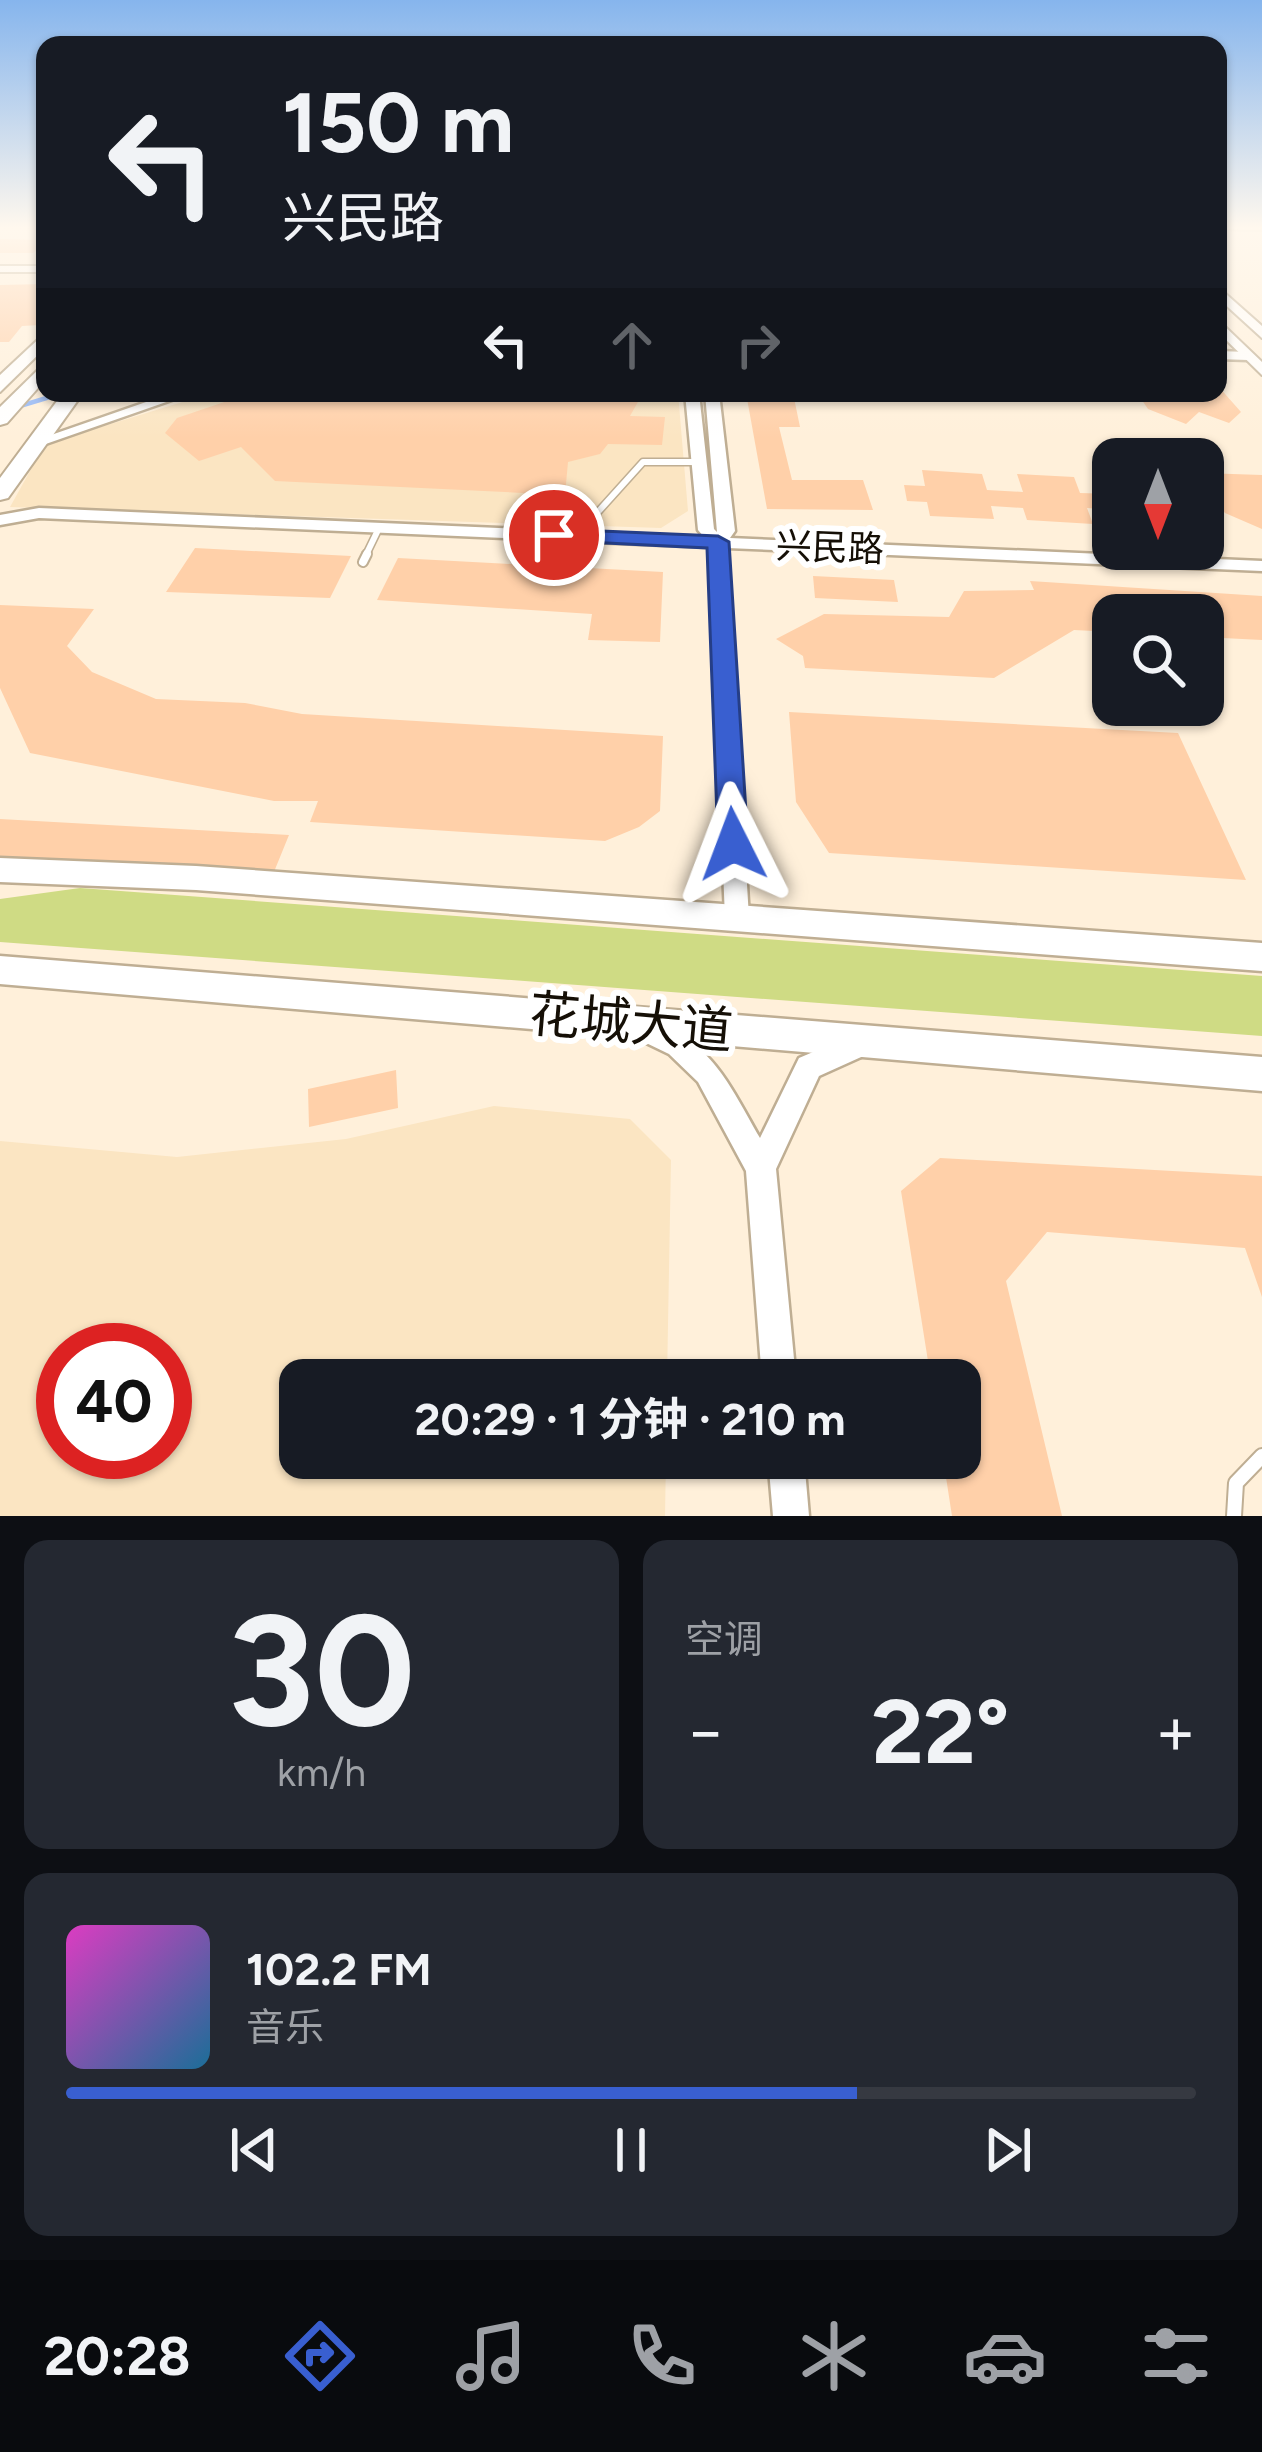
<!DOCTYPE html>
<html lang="zh">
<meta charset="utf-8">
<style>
:root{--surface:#171b24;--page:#242831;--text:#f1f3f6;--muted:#9ea1a6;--line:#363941;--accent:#395fd0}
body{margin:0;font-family:Figtree,"Noto Sans SC",sans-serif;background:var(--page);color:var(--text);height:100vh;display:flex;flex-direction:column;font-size:45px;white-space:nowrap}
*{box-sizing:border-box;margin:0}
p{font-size:39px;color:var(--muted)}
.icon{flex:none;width:66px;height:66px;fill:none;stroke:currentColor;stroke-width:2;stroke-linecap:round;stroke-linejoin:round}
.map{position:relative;height:1516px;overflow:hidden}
.sheet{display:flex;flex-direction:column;gap:24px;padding:24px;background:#0d0f14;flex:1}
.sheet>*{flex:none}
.top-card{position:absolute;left:36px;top:36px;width:1191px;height:366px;border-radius:24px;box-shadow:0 3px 9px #0004;background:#171b24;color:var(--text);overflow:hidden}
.needle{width:78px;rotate:180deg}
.controls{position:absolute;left:1092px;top:438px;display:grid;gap:24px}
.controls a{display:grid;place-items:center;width:132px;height:132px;border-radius:24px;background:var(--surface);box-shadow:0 3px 9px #0004;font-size:60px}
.speed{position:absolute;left:36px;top:1323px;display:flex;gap:24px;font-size:60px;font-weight:700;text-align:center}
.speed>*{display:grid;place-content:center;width:156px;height:156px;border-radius:50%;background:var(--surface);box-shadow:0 3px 9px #0004;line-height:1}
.speed .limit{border:18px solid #d22;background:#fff;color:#111}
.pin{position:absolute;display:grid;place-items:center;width:102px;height:102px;color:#fff;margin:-51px;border:6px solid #fff;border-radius:50%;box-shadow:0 3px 12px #0007}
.me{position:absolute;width:132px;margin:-66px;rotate:357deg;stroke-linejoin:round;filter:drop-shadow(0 0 9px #0008)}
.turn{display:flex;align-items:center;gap:42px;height:252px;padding:0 48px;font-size:54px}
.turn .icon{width:156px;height:156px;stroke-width:2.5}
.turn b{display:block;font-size:84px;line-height:102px}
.lanes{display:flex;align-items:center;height:114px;padding:0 48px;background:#0003;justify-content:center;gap:60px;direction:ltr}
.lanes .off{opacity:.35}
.big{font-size:90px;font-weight:700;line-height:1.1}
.sheet .card{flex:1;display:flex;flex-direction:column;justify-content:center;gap:18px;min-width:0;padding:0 42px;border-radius:24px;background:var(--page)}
.sheet .dial{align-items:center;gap:0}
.dial b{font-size:156px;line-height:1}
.song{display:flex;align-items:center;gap:36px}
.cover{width:144px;height:144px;border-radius:18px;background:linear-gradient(135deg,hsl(310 70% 55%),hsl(200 70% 35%))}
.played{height:12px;border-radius:6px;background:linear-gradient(90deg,var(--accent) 70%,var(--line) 70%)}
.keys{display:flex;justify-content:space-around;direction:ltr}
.heat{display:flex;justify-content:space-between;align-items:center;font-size:66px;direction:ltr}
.sheet .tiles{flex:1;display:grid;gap:24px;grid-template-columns:1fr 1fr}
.card:last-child{grid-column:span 2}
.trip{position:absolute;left:279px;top:1359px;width:702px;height:120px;border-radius:24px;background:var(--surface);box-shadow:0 3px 9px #0004;font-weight:700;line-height:120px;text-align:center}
.menu{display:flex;height:192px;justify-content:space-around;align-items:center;background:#090b0e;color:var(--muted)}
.menu .icon{width:84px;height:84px}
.menu .selected{color:var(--accent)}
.menu b{font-size:54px;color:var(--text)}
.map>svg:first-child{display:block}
.built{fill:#fbe5c2;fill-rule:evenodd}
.green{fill:#cfdb84}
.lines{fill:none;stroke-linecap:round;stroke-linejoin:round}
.stream{stroke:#94b7f5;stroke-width:4.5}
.building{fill:#ffd0a9}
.service-far2-casing{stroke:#bfae93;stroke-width:9}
.service-far1-casing{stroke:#bfae93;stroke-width:12}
.service-casing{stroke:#bfae93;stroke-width:18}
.minor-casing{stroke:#bfae93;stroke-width:4}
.tertiary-casing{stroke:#bfae93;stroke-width:5}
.secondary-casing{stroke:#bfae93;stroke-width:4}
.primary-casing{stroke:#bfae93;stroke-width:5}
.trunk-casing{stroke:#bfae93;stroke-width:4}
.service-far2{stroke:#fff;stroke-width:6}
.service-far1{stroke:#fff;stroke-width:8}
.service{stroke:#fff;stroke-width:14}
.minor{fill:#fff;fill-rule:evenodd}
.tertiary{fill:#fff;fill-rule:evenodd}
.secondary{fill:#fff;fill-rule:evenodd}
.primary{fill:#fff;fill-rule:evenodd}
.trunk{fill:#fff;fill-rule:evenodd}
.route{fill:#395fd0;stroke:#253e87;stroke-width:3}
.labels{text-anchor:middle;stroke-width:12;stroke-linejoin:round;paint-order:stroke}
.far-street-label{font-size:36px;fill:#150f06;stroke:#fff}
.near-street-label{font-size:51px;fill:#150f06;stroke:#fff}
</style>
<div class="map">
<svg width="1262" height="1516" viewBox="0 0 1262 1516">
<rect width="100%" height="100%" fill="#fff0da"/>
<path class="built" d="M212 393H678L688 511 661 528 10 507 45 444Z
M494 1106 630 1119 671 1160 667 1380H300V1458H666L665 1516H0V1141L177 1157 346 1139ZM63 1350H165V1452H63Z"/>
<path class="green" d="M80 888 1262 976V1036L0 942V899Z"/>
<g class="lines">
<path class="stream" d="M0 412 63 393"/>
</g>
<path class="building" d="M0 239 45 240V244L33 253H0Z
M45 284V317L40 325 22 326 9 342H0V285Z
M1218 386 1241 412 1229 423 1199 412 1186 424 1148 409 1137 393H1218Z
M251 393H643L630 416 665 417 662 445 608 444 600 454 568 462 565 495 275 481 241 447 199 461 165 433 177 418Z
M746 393H793L800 427H779L792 480H863L873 510 767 509Z
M922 470 982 474 987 490 1023 492 1017 474 1074 477 1080 493 1113 494V510L1087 508 1093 524 1027 520 1023 508 991 506 994 519 930 516 927 502 907 501 904 485 925 486Z
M1203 473 1262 475V529L1225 513 1203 482Z
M195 548 351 556 330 598 166 592Z
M398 558 663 572 660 642 588 640 592 614 377 600Z
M813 576 894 580 898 602 815 598Z
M1030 581 1262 596V640L1203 637V615H1113V632L1074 630 994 678 805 668 803 656 776 639 824 614 949 617 964 591 1034 590Z
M0 605 94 609 67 646 92 672 156 699 245 703 302 714 663 736 660 811 639 827 605 841 310 822 318 801H274L30 753 0 688Z
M789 712 1178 733 1246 880 829 853 796 802Z
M0 819 289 835 267 889 0 872Z
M396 1070 398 1108 309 1127 308 1089Z
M940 1158 1262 1176V1297L1245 1248 1047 1232 1006 1281 1062 1516H952L943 1458H960V1380H931L901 1191Z"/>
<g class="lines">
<defs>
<path id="service-far2" d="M594 537 597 513 643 462H699
M365 557 379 528"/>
<path id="service-far1" d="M363 562 367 554"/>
<path id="service" d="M1234 1516 1236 1483 1262 1456"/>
<path id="minor" d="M0 266H45V272H0Z"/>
<path id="tertiary" d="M1218 351 1248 352 1254 356 1248 360 1218 359Z
M172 393H192L40 446 28 443Z
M685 393H699L714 529 717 532 705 393H719L735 531 730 538 1262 561V571L727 548 749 918 746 925 737 928 728 925 725 918 710 547 39 518 0 525V515L39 508 704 537 698 530Z
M649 1019C712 1043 728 1082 760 1138L799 1058 860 1032 870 1035 873 1044 870 1053 819 1076 776 1169 796 1380H762L746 1171 698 1082 669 1054 640 1040 636 1031 640 1022Z
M768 1458H804L809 1516H773Z"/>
<path id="secondary" d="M1218 226H1262V230L1218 229Z
M1218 287 1262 326V338L1218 298Z
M1218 320 1262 362V375L1218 332Z"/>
<path id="primary" d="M0 858 196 866 1262 943V971L196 890 0 882Z
M0 956 1262 1057V1091L0 984Z"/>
<path id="trunk" d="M45 333V348L0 392V375Z
M45 363V380L7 423 0 425V407Z
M63 393H83L8 498 0 500V478Z"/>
</defs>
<use href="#service-far2" class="service-far2-casing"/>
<use href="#service-far1" class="service-far1-casing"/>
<use href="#service" class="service-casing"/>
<use href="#minor" class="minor-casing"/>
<use href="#tertiary" class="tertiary-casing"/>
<use href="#secondary" class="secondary-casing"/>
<use href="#primary" class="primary-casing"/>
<use href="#trunk" class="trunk-casing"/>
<use href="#service-far2" class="service-far2"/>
<use href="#service-far1" class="service-far1"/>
<use href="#service" class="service"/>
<use href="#minor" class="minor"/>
<use href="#tertiary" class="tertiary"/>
<use href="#secondary" class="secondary"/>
<use href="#primary" class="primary"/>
<use href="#trunk" class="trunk"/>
</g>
<linearGradient id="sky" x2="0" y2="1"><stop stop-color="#86b5ed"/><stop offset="0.52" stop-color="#fff8ee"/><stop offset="1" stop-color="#fff8ee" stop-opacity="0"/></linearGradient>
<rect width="1262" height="438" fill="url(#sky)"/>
<path class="route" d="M554 529 718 536 729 542 748 844 743 853H722L718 844 707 548 546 540V531Z"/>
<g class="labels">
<g class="far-street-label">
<text transform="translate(830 547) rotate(2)" y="13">兴民路</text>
</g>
<g class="near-street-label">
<text transform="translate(631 1022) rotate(5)" y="18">花城大道</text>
</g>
</g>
</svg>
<div class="controls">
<a><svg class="needle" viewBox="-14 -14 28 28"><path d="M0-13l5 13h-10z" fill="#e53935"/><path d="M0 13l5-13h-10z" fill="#9ea1a6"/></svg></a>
<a><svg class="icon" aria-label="search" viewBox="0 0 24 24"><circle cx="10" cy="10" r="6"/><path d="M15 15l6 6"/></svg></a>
</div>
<div class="speed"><div class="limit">40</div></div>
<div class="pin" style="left:554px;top:535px;background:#d93025"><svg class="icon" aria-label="arrive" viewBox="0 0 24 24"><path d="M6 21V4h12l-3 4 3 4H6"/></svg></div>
<svg class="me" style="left:733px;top:844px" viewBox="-20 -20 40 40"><path d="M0-17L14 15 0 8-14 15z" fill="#395fd0" stroke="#fff" stroke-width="4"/></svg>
<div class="trip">20:29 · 1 分钟 · 210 m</div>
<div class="top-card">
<div class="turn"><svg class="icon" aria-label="left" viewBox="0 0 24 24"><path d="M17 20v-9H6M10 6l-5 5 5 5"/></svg><div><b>150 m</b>兴民路</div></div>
<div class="lanes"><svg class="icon" aria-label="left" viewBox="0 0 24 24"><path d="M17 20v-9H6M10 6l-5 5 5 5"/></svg><svg class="icon off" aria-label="ahead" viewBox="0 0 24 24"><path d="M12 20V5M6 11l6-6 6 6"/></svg><svg class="icon off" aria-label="right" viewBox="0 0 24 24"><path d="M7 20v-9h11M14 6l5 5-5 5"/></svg></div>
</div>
</div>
<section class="sheet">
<div class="tiles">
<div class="card dial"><b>30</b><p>km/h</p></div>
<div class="card"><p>空调</p>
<div class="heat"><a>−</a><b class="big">22°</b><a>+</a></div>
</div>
<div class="card">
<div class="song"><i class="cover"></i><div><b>102.2 FM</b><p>音乐</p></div></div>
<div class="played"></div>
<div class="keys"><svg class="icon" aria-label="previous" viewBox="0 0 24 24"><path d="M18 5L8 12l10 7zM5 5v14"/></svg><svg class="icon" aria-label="pause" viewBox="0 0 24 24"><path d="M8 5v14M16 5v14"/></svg><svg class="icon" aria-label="next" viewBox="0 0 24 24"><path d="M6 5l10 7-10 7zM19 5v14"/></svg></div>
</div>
</div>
</section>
<nav class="menu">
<b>20:28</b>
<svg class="icon selected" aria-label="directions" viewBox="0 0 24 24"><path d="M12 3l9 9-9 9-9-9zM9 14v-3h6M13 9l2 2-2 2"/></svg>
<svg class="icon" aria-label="music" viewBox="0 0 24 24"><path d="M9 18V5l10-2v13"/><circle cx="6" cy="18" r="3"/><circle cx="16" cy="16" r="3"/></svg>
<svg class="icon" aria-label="phone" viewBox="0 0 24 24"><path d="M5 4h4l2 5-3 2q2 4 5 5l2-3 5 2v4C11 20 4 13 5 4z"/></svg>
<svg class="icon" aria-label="climate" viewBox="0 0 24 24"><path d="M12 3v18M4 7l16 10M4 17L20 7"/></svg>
<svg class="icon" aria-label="car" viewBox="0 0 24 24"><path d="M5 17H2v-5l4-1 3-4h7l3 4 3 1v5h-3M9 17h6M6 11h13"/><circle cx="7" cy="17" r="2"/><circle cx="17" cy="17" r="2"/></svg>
<svg class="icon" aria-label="filters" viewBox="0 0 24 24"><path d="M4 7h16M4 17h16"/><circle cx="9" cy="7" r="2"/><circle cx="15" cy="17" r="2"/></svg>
</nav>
